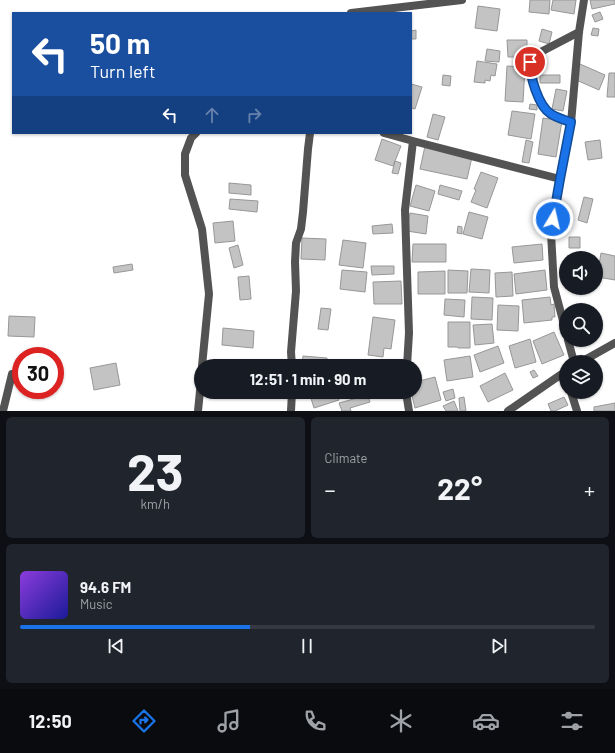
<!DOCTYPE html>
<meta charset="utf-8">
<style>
:root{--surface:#171b24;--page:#20242c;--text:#f1f3f6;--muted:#9ea1a6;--line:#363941;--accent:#1a73e8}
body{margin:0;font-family:Barlow,sans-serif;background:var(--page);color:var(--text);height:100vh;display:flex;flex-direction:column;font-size:15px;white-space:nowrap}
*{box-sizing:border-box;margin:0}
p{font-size:13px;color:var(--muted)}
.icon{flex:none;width:22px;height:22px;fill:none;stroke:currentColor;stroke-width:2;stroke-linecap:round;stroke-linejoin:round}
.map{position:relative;height:411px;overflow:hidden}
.panel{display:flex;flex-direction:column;gap:6px;padding:6px;background:#0d0f14;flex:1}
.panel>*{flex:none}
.hud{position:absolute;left:12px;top:12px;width:400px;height:122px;border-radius:0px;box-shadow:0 1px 3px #0004;background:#1a4fa0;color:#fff;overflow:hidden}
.controls{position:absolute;left:559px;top:251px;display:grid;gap:8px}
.controls a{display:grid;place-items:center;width:44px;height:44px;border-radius:50%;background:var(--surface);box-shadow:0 1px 3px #0004;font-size:20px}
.speed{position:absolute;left:12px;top:347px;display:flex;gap:8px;font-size:20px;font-weight:700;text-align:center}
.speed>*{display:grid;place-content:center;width:52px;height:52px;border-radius:50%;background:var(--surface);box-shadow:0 1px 3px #0004;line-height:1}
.speed .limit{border:6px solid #d22;background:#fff;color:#111}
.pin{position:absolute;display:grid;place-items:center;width:34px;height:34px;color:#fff;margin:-17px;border:2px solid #fff;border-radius:50%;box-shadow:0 1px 4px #0007}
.me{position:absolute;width:44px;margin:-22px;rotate:9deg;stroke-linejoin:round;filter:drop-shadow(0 0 3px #0008)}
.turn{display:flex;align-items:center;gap:14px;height:84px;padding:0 12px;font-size:18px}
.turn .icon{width:52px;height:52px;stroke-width:2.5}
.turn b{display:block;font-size:28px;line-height:34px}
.lanes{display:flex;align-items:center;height:38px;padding:0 12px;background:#0003;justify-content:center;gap:20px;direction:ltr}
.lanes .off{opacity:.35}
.big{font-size:30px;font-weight:700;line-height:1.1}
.panel .widget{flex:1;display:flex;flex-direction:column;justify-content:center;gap:6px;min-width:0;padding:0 14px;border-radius:6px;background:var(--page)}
.panel .dial{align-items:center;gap:0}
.dial b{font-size:52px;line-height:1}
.song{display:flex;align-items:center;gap:12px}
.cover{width:48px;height:48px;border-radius:6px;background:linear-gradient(135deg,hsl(270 70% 55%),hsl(240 70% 35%))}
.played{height:4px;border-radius:2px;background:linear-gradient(90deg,var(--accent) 40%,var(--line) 40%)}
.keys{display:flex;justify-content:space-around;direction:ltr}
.heat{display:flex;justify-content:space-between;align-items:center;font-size:22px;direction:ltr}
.panel .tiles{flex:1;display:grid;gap:6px;grid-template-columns:1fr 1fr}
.widget:last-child{grid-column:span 2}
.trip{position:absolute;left:194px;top:359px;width:228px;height:40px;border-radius:20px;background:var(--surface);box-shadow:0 1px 3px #0004;font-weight:700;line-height:40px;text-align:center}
.dock{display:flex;height:64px;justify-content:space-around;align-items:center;background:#090b0e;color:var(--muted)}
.dock .icon{width:28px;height:28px}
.dock .current{color:var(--accent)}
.dock b{font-size:18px;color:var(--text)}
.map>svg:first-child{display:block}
.building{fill:#c3c3c3;stroke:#979797}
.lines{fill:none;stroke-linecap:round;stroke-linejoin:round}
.street{stroke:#535353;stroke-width:8}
.route-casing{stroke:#114b97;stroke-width:10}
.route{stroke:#1a73e8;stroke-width:7}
</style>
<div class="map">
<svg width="615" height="411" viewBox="0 0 615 411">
<rect width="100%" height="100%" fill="#fff"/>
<path class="building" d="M530 0H550L549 14 529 12Z
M553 0H576L574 14 551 10Z
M590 0H615V4L592 9Z
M478 6 500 9 497 31 475 28Z
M600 12 603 19 595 22 592 15Z
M593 28 599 29 598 36 591 35Z
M542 29 552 32 549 44 539 41Z
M416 30V39H411V31Z
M507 40H527V57H508Z
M487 49 500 51 499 62 485 61Z
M477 61 497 64 495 76 491 75 490 81 485 80V83L474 82Z
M580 64 605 75 599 90 574 79Z
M507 66 525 67 523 102 505 101Z
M609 73H615V97H607Z
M443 75 451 76 450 86 442 85Z
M540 75H560V83H540Z
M411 84 422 87 415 109 411 108Z
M556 89 567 91 563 111 552 109Z
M530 104 537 105V110L529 109Z
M512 111 535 114 531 139 508 135Z
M433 114 445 117 438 140 427 137Z
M543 118 562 121 556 157 538 154Z
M382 139 401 146 393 166 375 160Z
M526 140 533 142 529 163 522 162Z
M600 140 602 158 588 160 585 142Z
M425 146 472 157 467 179 420 169Z
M395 161 401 163 398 174 392 173Z
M481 172 498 178 487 208 471 202 476 190 474 189Z
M229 183 251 185V195L229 193Z
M416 185 435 191 429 211 410 206Z
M440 185 462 191 459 200 438 194Z
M584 197 593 199 587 223 578 220Z
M230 199 258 201 257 212 229 209Z
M469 212 488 217 482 239 463 234Z
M410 213 428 216 426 234 407 231Z
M562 213 569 214 568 220 560 219Z
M233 221 235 241 215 243 213 223Z
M392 224 393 233 373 234 372 226Z
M458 226 462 227V234L457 233Z
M569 237H580V248H569Z
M302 238 326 239 325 260 301 259Z
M343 240 366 243 363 268 339 265Z
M413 244H446V262H412Z
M542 244 543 260 514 263 512 247Z
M238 245 243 265 234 268 229 248Z
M601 253 615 256V280L597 277Z
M132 264 133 270 114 273 113 267Z
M371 266H394V274L372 275Z
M471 269 490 270 489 293 469 292Z
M342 270 367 272 365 292 340 289Z
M448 270 468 271 467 293H448Z
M545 270 547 290 516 294 514 274Z
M445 271V294H418V272Z
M512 272 513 296 496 297 495 273Z
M249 276 251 299 240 300 238 277Z
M401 281 402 304H374L373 282Z
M472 297 493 298 492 320 471 319Z
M550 297 551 305 554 304 555 317H552V320L524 323 522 300Z
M445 299 465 300 464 317 444 315Z
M498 305 519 306 518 331 497 330Z
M321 308 331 309 328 330 318 329Z
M9 316 35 317 34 337 8 336Z
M373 317 395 320 391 349 384 348 383 357 368 355Z
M448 322H470V348H458L457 347H448Z
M492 324 494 343 475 345 473 325Z
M223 328 254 331 253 348 222 345Z
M554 332 564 355 542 364 533 341Z
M530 339 536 362 515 368 509 346Z
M498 346 504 363 480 372 474 355Z
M303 356 327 358V366H302Z
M470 356 473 377 447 381 444 360Z
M116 363 120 385 94 390 90 368Z
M534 370 538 376 533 378 530 372Z
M505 373 513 390 488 402 480 386Z
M435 377 441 400 415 408 411 392H415V382Z
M453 389 455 398 446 401 443 392Z
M309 392H336L339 400 314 408Z
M368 395 370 402 350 408 351 411H342L339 403Z
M464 397 466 411H460L459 398Z
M564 397 568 405 555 411H551L548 404Z
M454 401 458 411H446L443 406Z
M615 403V411H594V407Z"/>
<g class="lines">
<path class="street" d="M351 13 462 0
M571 123C564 120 556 117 550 114 541 107 532 83 530 71 529 65 530 61 533 56L579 32
M196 133 191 138 185 154V175L202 229 209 294 202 366
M384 133 413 141 405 210 409 333 407 366
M413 141 560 179
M566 332 554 287 551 233 560 179 571 123 579 32 584 0
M568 340 574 362
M581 362 615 343
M292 366 291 352 296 291 295 262 296 243 301 229 303 212 308 149 310 133
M406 392 409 411
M571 392 577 411
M3 411 12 374
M198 411 201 381
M291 411 292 392
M508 411 566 371"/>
</g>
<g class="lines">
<defs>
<path id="route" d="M530 62C530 76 538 106 551 114 556 117 564 120 571 122L560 179 553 219"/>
</defs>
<use href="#route" class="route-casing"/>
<use href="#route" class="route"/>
</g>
</svg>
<div class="controls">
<a><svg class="icon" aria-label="sound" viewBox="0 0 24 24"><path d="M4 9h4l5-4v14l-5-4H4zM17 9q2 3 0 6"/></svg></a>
<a><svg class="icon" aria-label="search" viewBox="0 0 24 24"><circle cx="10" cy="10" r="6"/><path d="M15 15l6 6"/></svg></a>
<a><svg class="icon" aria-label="layers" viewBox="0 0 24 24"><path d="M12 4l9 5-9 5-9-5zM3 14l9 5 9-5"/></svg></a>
</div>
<div class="speed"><div class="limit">30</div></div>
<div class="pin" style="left:530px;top:62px;background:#d93025"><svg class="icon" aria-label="arrive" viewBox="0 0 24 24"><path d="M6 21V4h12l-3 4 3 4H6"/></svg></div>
<svg class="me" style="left:553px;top:219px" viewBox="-20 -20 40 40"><circle r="17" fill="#1a73e8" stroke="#fff" stroke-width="3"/><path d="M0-11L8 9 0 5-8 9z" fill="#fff"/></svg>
<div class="trip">12:51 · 1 min · 90 m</div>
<div class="hud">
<div class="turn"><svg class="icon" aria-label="left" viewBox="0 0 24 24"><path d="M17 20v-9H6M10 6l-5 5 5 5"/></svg><div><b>50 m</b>Turn left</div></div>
<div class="lanes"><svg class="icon" aria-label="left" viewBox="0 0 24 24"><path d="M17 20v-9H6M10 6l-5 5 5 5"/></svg><svg class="icon off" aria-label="ahead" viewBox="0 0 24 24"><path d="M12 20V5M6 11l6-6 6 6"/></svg><svg class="icon off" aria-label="right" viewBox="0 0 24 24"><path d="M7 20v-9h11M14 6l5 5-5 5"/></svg></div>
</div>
</div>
<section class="panel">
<div class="tiles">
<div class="widget dial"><b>23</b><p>km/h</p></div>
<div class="widget"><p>Climate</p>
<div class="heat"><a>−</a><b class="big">22°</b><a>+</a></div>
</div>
<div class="widget">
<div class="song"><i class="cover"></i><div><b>94.6 FM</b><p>Music</p></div></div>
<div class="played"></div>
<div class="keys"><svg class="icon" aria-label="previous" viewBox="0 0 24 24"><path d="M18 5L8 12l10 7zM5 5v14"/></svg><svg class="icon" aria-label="pause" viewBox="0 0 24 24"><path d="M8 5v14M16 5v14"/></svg><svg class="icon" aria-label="next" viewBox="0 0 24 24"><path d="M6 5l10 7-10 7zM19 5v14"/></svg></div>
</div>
</div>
</section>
<nav class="dock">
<b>12:50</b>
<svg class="icon current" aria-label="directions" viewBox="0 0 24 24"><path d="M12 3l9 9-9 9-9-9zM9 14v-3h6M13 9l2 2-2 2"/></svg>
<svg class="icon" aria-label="music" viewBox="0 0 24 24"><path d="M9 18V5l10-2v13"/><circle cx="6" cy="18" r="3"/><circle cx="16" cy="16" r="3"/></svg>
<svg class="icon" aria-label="phone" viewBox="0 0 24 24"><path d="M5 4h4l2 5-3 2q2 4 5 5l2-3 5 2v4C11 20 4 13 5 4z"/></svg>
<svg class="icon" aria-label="climate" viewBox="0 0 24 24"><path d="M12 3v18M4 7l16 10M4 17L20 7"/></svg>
<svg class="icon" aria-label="car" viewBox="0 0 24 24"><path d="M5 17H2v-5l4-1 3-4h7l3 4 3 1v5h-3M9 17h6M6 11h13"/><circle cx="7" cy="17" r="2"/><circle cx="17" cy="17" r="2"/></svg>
<svg class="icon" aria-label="filters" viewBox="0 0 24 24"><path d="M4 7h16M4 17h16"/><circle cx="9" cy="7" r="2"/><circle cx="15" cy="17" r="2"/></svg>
</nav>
